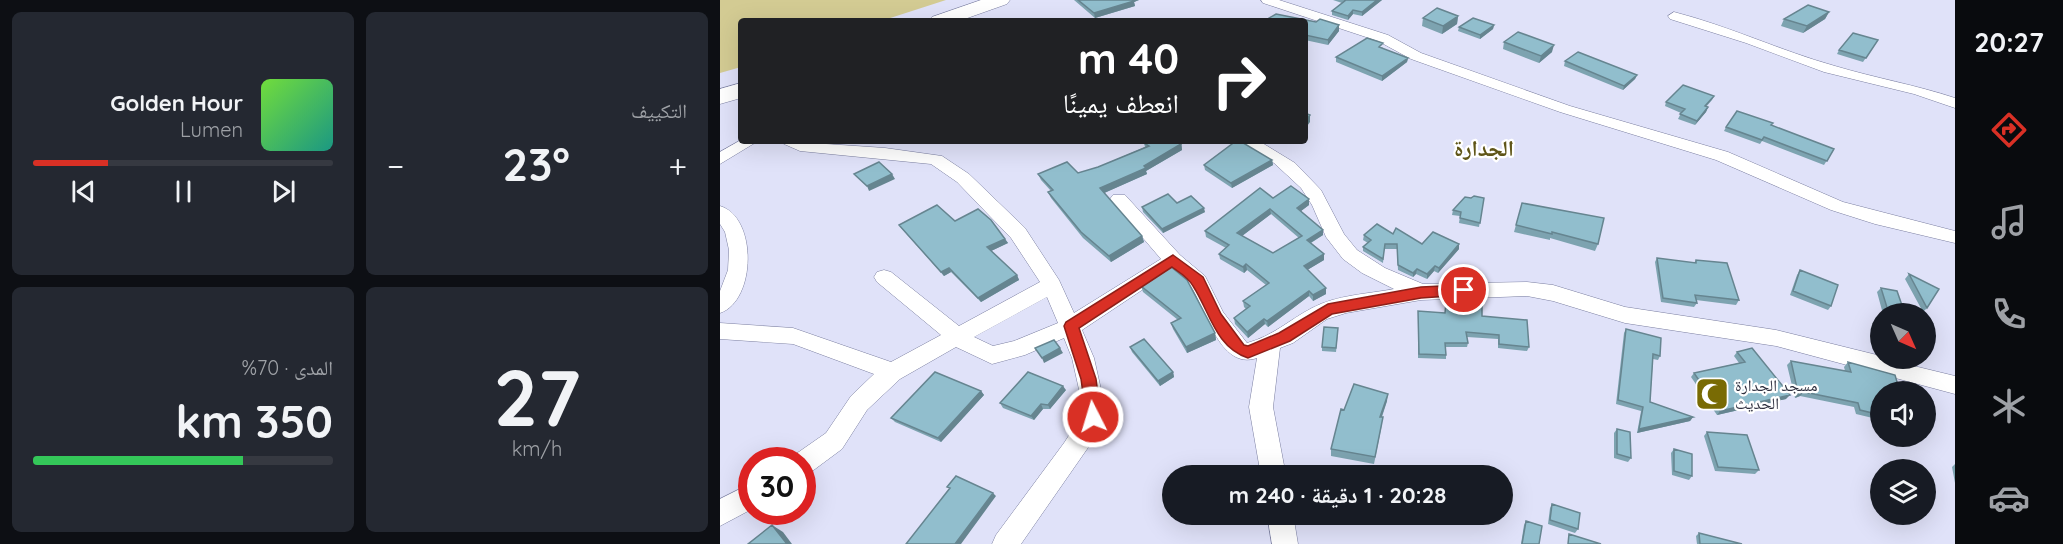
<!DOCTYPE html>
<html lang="ar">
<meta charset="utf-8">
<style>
:root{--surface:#171b24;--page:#242831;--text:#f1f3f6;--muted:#9ea1a6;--line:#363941;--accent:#d93025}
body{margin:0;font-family:Quicksand,"Noto Naskh Arabic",sans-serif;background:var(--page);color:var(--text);direction:rtl;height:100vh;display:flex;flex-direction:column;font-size:22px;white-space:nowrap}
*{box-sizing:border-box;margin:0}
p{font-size:20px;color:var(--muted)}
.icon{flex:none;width:33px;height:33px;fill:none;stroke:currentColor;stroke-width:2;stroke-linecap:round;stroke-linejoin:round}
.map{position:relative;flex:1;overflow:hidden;direction:ltr}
.drawer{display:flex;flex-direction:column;gap:12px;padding:12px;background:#0d0f14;width:720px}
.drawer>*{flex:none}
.guide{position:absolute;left:18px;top:18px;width:570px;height:126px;border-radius:6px;box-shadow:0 6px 24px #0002;direction:rtl;background:#202124;color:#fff;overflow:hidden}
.needle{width:39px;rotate:135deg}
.tools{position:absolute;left:1150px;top:303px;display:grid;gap:12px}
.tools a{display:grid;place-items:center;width:66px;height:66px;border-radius:50%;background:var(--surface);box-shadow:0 6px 24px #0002;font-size:30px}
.speed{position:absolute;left:18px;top:447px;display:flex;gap:12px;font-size:30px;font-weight:700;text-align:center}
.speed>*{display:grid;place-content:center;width:78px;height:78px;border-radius:50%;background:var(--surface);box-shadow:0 6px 24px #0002;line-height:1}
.speed .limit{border:9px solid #d22;background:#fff;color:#111}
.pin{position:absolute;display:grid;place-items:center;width:51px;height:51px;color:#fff;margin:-26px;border:3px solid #fff;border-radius:50%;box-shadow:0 2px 6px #0007}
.me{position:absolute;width:66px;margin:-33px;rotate:355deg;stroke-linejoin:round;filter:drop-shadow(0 0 4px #0008)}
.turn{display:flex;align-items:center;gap:21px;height:126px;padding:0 30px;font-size:27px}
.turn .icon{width:78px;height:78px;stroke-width:2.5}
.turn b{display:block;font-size:42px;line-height:51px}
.big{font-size:45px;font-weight:700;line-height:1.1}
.drawer .card{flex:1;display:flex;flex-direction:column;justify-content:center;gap:9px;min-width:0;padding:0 21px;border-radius:9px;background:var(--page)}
.drawer .dial{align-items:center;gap:0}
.dial b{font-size:78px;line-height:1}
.song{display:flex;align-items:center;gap:18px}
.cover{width:72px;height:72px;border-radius:9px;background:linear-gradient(135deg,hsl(100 70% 55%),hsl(170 70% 35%))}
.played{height:6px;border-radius:3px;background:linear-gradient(90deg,var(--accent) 25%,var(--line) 25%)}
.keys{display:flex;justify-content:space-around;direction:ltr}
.heat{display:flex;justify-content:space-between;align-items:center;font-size:33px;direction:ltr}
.charge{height:9px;border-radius:4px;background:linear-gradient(90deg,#34c759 70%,var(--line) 0)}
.drawer .tiles{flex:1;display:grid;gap:12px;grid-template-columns:repeat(2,1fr)}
.trip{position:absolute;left:442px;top:465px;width:351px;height:60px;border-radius:30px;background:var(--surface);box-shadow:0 6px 24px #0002;font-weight:700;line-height:60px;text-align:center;direction:rtl}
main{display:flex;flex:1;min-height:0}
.menu{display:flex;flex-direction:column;width:108px;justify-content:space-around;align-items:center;background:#090b0e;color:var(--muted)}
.menu .icon{width:42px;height:42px}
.menu .selected{color:var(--accent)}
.menu b{font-size:27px;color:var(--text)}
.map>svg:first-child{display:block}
.green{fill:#d3cb93}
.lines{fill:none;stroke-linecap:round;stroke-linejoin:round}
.minor-casing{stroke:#7b7fa1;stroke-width:1}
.primary-casing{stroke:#7b7fa1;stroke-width:1}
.minor{fill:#fff;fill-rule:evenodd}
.primary{fill:#fff;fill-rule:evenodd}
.wall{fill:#7da3b0;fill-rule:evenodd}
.shaded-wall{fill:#668590}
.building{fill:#91becd;stroke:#668590;stroke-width:1.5;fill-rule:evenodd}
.route{fill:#d93025;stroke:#8d1f18;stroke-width:1.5}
.labels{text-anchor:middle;stroke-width:4.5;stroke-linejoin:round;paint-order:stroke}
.poi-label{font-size:16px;fill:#2f303f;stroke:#fff;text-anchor:start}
.district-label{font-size:22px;font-weight:bold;fill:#5f5518;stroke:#fff}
</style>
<main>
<nav class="menu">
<b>20:27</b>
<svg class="icon selected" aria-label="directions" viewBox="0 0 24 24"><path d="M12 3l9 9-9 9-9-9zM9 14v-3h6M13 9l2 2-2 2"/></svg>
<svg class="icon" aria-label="music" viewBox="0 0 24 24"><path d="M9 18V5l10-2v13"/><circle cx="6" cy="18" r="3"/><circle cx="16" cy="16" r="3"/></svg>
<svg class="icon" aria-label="phone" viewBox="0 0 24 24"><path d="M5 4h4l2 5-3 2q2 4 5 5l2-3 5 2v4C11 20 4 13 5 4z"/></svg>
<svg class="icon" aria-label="climate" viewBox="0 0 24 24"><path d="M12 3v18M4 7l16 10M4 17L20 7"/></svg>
<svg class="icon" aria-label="car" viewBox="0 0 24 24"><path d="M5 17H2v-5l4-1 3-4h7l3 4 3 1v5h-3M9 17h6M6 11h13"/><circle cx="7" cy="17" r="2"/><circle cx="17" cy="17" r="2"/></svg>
</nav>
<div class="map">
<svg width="1235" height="544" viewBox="0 0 1235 544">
<rect width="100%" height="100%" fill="#e0e2f9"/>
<path class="green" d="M0 0H226L161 21H21V67L0 73Z"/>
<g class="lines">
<defs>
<path id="minor" d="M541 0H559L668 35 701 53 850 106 1008 152 1123 202 1235 231V243L1155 224 1111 210 996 160 840 112 691 59 658 41 543 3Z
M954 12C1009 26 1061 51 1115 66 1155 78 1196 85 1235 98V108L1194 94 1104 72 1026 43 950 19 948 16Z
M21 140 38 141 0 164V152Z
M62 141 165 148 222 156 249 174 305 228 339 280 354 313 441 259 393 203 390 199 393 195H405L460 255 485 276 503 312 527 343C553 336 569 320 592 308 616 295 648 294 674 289L642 273 623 259 606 237 592 205 581 188 554 163 518 141H539L575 163 601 190 624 234 637 250 665 268 703 284 807 282 833 285 905 307 1056 330 1161 356V358L1235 376V394L1056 346 905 323 833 301 807 296 701 300 626 313 607 319 573 343 560 348 553 407 566 476H541L529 407 537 358C499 371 486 307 470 285 466 280 458 275 452 270L362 330 374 358 382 394 385 417 374 439 301 544H272L276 535 344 443 361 417 360 394 352 358 344 338 305 355 272 364 236 347 180 379 147 410 122 449 91 472 82 475V460H71L73 456 106 433 131 396 154 374 73 344 0 339V323L73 328 171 362 221 335 157 282 154 277 157 272 164 270 171 272 239 326 320 282 291 238 237 182 211 164 80 151 64 144ZM327 297 338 323 294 341 273 346 254 337Z
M0 206C38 217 36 301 0 313V291L8 270 9 250 5 232 0 224Z
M32 483V509L0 526V499Z
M547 514H573L578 544H552Z"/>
<path id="primary" d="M261 0H290L287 4 239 21H209L212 17Z
M21 83V98L0 104V89Z"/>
</defs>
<use href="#minor" class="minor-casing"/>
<use href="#primary" class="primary-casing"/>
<use href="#minor" class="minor"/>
<use href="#primary" class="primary"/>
</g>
<path class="wall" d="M354 0H419L414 2 415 6 375 18Z
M613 0H662L642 16 633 14 628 20 612 15V11L622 3Z
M1109 12 1105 19 1083 33 1061 26 1064 19Z
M738 16 737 24 722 34 702 26 703 18Z
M585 21 619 31 608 45 585 40Z
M774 25 773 29 760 39 738 31 739 27Z
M1158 40 1143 62 1117 54 1119 50Z
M784 42 832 52 819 63 783 49Z
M663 47 662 48 688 58 687 62 662 81 616 62V57Z
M845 61 917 75 915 79 903 90 844 66Z
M994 96 992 100 986 107H988L986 112 975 125 958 119 961 113 945 106 946 102Z
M1051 125 1114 149 1104 165 1042 141 1040 144 1004 131 1006 127Z
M428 141H461L462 150 426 171 427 174 384 193 422 236 424 242 391 262 363 238 331 198 328 192 331 191 321 180 318 174 358 173 378 167 425 147 424 143Z
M552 160 553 165 512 188 485 170 484 165Z
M553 198 589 199V205L581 211 603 235 591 243 604 254V260L587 270 606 294 593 301 589 296 548 327 545 324 528 338 515 324 514 318 526 309 524 307 523 301 546 285 527 270 524 273 500 259 499 254 506 248 486 237 485 231ZM551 214 579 238 553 253 522 236Z
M751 198H764L759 227 739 223 740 216 732 215 733 210Z
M457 203 485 212 443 233 423 212 422 207Z
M802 203 878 244 875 251 830 238V240L794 232Z
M235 221 285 239 288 243 271 251 297 275 299 280 261 302 231 272 224 276 182 229 179 225Z
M673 234 702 244 739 249 718 273 714 271 707 279 696 274 693 277 678 270 677 249H664L663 263 643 251V247L648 243 643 240 644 235Z
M937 258 974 263 976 260 1019 300 1016 305 976 300 977 303 974 307 941 302 935 262Z
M1080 270 1111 306 1108 310 1070 295 1077 275Z
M1189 274 1207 308 1203 312 1185 279Z
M421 286 495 333 496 340 467 353 453 329 451 323 458 320 423 292Z
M1161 288 1185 314H1163L1157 292Z
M726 302 762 316 809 347 807 351 778 348V339L747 337 748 343 747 347H726V359L698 358V311L725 313Z
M906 329 940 356 938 360 933 359 930 402 973 417 970 421 917 433 921 411 896 404 904 333Z
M618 332 616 352 602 351V347Z
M410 347 453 372 454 377 440 386 412 352Z
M1017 352 1066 399 997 415 971 377 974 373 1019 363 1014 356Z
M1071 361 1125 371 1124 367 1128 362 1161 392V420L1136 414 1134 407 1080 396 1075 398 1067 365Z
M346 390 330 409H323L314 420 283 408 280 403Z
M261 391 264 395 221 442 175 422 171 418Z
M667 401 662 417V424L654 464 611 456V449L624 410Z
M897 429 911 458 908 462 894 458V433Z
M987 432 1039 470 1035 474 995 471 984 436Z
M954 449 972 476 969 480 952 475 951 453Z
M1235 464V483L1232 467Z
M832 504 858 529 855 533 828 524 830 508Z
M806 521 819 544H801L804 525Z
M979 533 1022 544H977L976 536Z"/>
<path class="shaded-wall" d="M410 0H419L414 2 415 6 375 18 374 13Z
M657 0H662L642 16V12Z
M633 10V14L628 20V16Z
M1109 12 1105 19 1083 33 1087 26Z
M738 16 737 24 722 34 723 26Z
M619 25V31L608 45V40Z
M774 25 773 29 760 39V35Z
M834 45 832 52 819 63 821 56Z
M688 58 687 62 662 81V76Z
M917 75 915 79 903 90 904 86Z
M988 107 986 112 975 125 977 121Z
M590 115V122L585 129V122Z
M461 141 462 150 426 171 427 174 382 194 380 188 424 166Z
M552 160 553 165 512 188 511 183Z
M172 174 175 179 149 191 147 186Z
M589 199V205L577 214V208Z
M484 208 485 212 443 233 442 229Z
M550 209 551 214 518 239 517 233Z
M603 230V235L587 245V240Z
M422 236 424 242 391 262 389 256Z
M285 239 288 243 269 252 267 247Z
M739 244V249L718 273 719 268Z
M604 254V260L584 272V266Z
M526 264 527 270 524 273 523 267Z
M715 266 714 271 707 279V274Z
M229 268 231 272 224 276 221 272Z
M697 269 696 274 693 277V273Z
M297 275 299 280 261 302 258 298Z
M606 288V294L593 301V295Z
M589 291V296L548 327 547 321Z
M544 319 545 324 528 338 527 332Z
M495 333 496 340 467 353 466 347Z
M340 348 343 353 324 363 322 358Z
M453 372 454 377 440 386 438 381Z
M343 386 346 390 330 409 328 405Z
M261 391 264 395 221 442 218 438Z
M1084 392 1080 396 1075 398 1078 393Z
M668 394 667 401 659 424 660 417Z
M1070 395 1066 399 997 415 1000 411Z
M321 404 323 409 314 420 311 416Z
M973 417 970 421 917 433 919 429Z
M273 493 276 496 241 544H235Z
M52 525 63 532 72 544H67Z"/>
<path class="building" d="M358 0H413L414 1 374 13Z
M624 0H657L642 12 633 10 628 16 612 11 626 0Z
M1088 5 1109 12 1087 26 1064 19Z
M717 8 738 16 723 26 703 18Z
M556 14 596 22 600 19 619 25 608 40 585 35V21H544Z
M753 18 774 25 760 35 739 27Z
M798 32 834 45 821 56 784 42Z
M1133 33 1158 40 1146 58 1119 50Z
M647 38 663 43 659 47 688 58 662 76 616 57Z
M858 52 917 75 904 86 845 61Z
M963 85 994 96 985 106 988 107 977 121 960 114 965 109 946 102Z
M1017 111 1053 123 1051 125 1114 149 1107 161 1044 137 1042 140 1006 127Z
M585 113 590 115 585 122Z
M428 141H461V144L424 166 426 168 380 188 422 236 389 256 361 232 328 192 333 190 318 174 347 162 358 173 378 167 429 146 424 143Z
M516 141H520L552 160 511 183 484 165Z
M159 162 172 174 147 186 134 174Z
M571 186 589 199 577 208 603 230 587 240 604 254 584 266 606 288 593 295 589 291 547 321 544 319 527 332 514 318 530 306 523 301 549 283 526 264 523 267 499 254 509 245 485 231 540 188 553 198ZM550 209 582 236 553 253 517 233Z
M448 194 457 203 471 196 484 208 442 229 422 207Z
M754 196 764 198 760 223 740 218 741 212 733 210 745 197 751 198Z
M802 203 884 218 878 244 832 232V234L796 225Z
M217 205 235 221 258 209 271 220 285 239 267 247 297 275 258 298 229 268 221 272 179 225Z
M657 224 673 234 676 228 702 244 713 232 739 244 719 268 715 266 707 274 697 269 693 273 678 265 677 244H665L663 259 643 247 651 240 644 235Z
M937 258 976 263V260L1007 263 1019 300 975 295 977 303 943 298Z
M450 266 467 280 495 333 466 347 451 323 461 318 421 286Z
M1080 270 1118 285 1111 306 1073 291Z
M1189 274 1219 289 1207 308Z
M1161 288 1177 291 1185 314H1169Z
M726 302 762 305V316L807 320 809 347 779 344V335L746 332 748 343H725L726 355 699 354 698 311 725 313Z
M604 327 618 328 616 348 602 347Z
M906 329 941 338 940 356 933 354 930 402 973 417 919 429 923 407 898 400Z
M424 339 453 372 438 381 410 347Z
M334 340 340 348 322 358 315 348Z
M1032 348 1070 395 1000 411 974 373 1025 362 1017 352Z
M1071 361 1131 372 1128 362 1175 375 1180 392H1161V415L1140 410 1138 403 1084 392 1078 393Z
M215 372 261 391 218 438 171 418Z
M308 372 343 386 328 405 321 404 311 416 280 403Z
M634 384 668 394 660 417H663L655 457 611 449 621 409 624 410Z
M897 429 910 432 911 458 897 454Z
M987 432 1027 435 1039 470 998 467Z
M954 449 972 454V476L954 471Z
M236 476 273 493 235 544H186L230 488 227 487Z
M832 504 860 513 858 529 830 520Z
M806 521 822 526 819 544H802Z
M52 525 67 544H28Z
M979 533 1022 544H980Z
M849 534 881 544H848Z"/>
<path class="route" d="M453 255 483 277 501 314 524 345 528 346 559 333 608 304 701 287 744 285 751 290 744 295 701 298 612 314 570 341 528 358C495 347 490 312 473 286 469 278 459 272 452 267L359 328 376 379 381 417 378 422 373 424 367 422 361 379 344 326 346 322Z"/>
<defs>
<symbol id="mosque-square" viewBox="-11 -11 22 22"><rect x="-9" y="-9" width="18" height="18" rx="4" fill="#796b04" stroke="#fff"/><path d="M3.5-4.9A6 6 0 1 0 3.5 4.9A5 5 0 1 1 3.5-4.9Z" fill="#fff"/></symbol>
</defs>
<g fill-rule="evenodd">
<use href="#mosque-square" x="973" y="375" width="38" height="38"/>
</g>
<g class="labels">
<g class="poi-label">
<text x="1015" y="391">مسجد الجدارة<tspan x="1015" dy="18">الحديث</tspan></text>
</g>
<g class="district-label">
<text x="764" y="156">الجدارة</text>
</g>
</g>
</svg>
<div class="tools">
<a><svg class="needle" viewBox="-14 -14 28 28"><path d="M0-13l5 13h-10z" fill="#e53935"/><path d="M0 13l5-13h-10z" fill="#9ea1a6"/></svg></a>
<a><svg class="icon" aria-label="sound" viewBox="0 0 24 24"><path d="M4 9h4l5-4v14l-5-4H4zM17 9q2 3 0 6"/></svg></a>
<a><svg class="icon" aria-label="layers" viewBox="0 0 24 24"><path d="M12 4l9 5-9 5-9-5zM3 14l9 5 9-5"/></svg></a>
</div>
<div class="speed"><div class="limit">30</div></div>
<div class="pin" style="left:744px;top:290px;background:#d93025"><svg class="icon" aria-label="arrive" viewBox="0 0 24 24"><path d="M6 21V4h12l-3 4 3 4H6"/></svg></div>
<svg class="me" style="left:373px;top:417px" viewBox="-20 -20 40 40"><circle r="17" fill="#d93025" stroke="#fff" stroke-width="3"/><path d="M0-11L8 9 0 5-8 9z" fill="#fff"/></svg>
<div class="trip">20:28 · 1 دقيقة · 240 m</div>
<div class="guide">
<div class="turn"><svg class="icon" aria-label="right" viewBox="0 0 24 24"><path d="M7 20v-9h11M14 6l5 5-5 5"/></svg><div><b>40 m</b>انعطف يمينًا</div></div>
</div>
</div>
<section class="drawer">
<div class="tiles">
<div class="card"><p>التكييف</p>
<div class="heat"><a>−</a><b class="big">23°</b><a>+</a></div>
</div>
<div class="card">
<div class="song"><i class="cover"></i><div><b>Golden Hour</b><p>Lumen</p></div></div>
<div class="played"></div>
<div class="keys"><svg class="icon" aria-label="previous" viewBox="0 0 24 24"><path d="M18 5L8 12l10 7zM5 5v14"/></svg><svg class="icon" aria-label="pause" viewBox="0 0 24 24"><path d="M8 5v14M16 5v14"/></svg><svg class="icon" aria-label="next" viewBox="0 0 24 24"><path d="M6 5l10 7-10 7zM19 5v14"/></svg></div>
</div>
<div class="card dial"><b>27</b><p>km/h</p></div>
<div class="card"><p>المدى · 70%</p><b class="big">350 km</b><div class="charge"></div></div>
</div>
</section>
</main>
